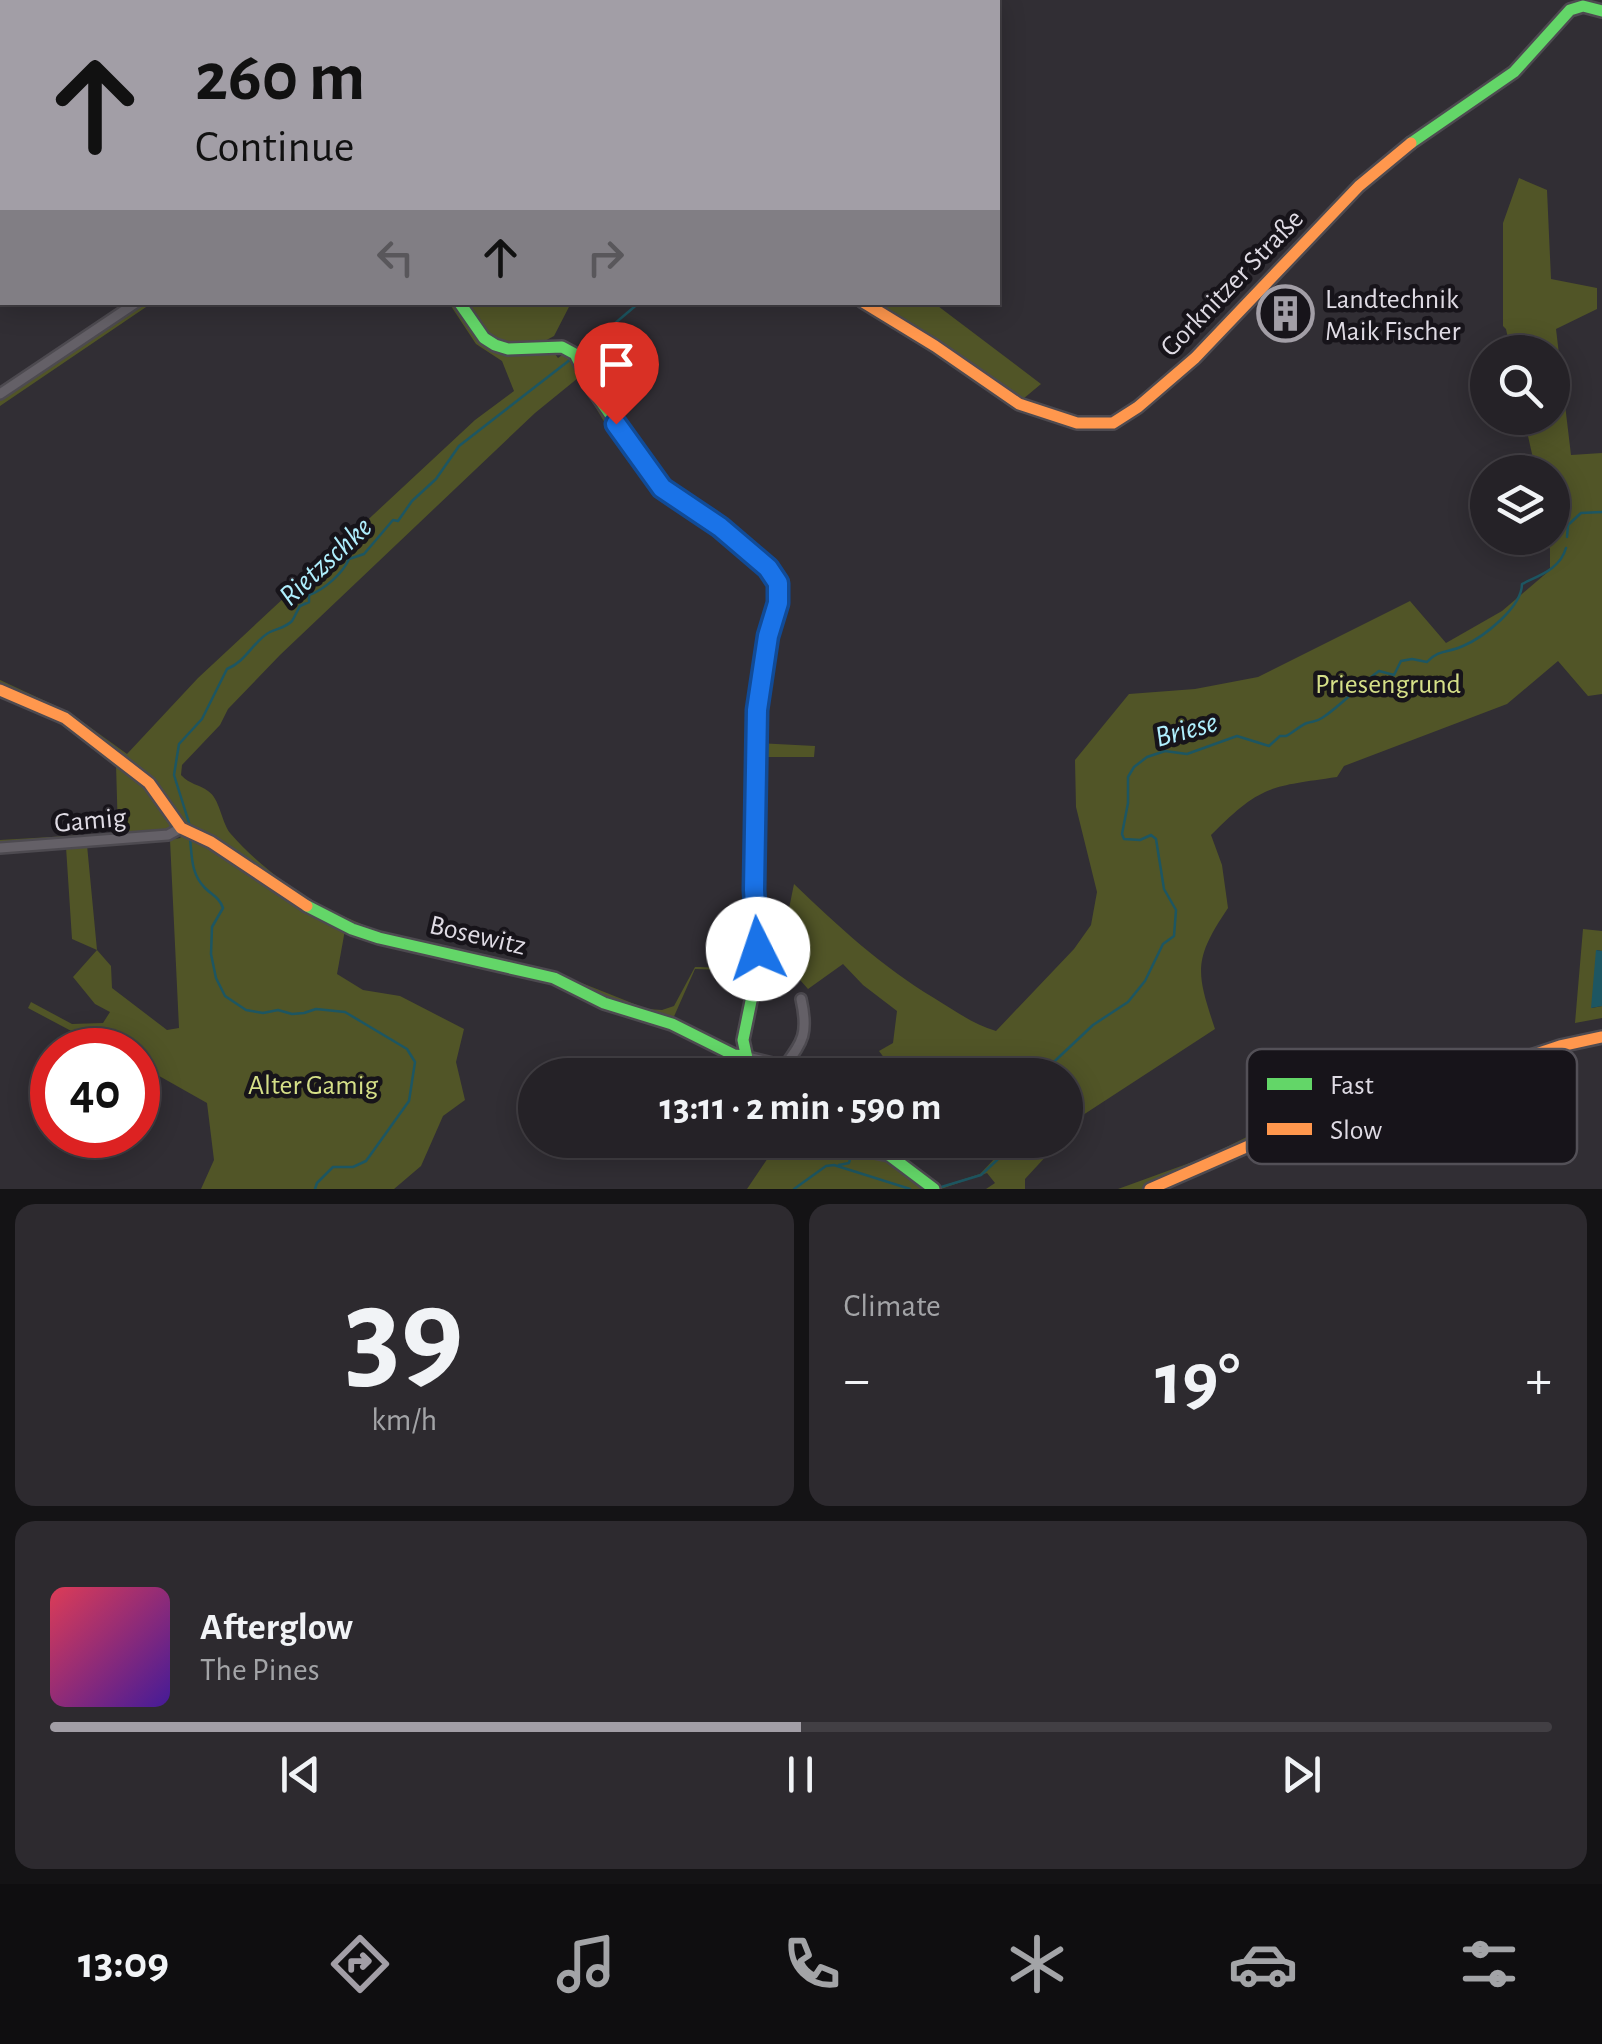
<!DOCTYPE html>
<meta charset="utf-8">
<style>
:root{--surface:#252227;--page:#2d2a2f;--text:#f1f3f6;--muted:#a3a4a7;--line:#423f44;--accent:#a29ea6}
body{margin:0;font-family:"Alegreya Sans",sans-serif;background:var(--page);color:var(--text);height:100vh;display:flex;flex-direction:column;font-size:38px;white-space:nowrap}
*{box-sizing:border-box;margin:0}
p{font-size:32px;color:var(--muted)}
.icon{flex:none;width:55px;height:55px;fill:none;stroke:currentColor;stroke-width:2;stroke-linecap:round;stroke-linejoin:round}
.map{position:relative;height:1189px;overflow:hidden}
.side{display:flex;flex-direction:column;gap:15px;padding:15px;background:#141315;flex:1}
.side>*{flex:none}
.banner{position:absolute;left:0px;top:0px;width:1000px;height:305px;box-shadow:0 5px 25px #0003,0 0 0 2px var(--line);background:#a29ea6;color:#111;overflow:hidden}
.fabs{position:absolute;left:1470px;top:335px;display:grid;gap:20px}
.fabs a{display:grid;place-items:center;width:100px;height:100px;border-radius:50%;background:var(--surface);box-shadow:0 5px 25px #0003,0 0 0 2px var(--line);font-size:50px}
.speed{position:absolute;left:30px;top:1028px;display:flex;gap:20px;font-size:50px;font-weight:700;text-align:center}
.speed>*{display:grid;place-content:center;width:130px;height:130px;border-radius:50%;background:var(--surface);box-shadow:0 5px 25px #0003,0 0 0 2px var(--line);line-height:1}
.speed .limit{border:15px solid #d22;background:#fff;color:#111}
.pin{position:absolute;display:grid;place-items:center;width:85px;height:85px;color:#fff;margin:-102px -42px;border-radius:50% 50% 50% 0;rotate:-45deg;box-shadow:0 0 10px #0007}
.pin .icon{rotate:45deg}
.me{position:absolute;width:110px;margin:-55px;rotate:356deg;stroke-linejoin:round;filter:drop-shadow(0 0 8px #0008)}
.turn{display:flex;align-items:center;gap:35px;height:210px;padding:0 30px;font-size:45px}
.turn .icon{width:130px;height:130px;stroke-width:2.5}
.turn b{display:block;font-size:70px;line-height:85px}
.lanes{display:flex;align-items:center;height:95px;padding:0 30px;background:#0003;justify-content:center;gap:50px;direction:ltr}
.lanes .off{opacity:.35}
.big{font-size:75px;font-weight:700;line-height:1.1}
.side .card{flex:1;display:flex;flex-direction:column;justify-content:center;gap:15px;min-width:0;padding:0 35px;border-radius:20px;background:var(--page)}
.side .dial{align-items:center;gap:0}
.dial b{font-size:130px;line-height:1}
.song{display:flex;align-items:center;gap:30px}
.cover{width:120px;height:120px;border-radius:15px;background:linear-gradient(135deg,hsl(350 70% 55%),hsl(260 70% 35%))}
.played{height:10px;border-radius:5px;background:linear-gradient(90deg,var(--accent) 50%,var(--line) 50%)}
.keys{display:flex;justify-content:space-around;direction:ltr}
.heat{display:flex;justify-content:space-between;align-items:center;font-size:55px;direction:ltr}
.side .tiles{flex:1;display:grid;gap:15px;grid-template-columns:1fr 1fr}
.card:last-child{grid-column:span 2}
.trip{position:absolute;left:518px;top:1058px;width:565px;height:100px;border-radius:50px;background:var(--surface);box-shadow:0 5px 25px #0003,0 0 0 2px var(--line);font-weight:700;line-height:100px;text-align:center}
.dock{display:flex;height:160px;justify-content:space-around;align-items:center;background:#0f0e10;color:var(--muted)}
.dock .icon{width:70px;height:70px}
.dock .selected{color:var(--accent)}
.dock b{font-size:45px;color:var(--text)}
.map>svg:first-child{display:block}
.green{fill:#515527}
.water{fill:#1d5662}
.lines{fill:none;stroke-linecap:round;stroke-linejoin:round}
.stream{stroke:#1d5662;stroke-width:2.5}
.street-casing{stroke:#4d4a50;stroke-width:14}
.fast-casing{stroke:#4d4a50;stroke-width:16}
.slow-casing{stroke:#4d4a50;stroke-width:16}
.street{stroke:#646067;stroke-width:9}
.fast{stroke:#63d668;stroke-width:11}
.slow{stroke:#ff974d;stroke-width:11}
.route-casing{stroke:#114b97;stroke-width:25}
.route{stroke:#1a73e8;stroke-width:18}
.labels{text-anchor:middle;stroke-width:9;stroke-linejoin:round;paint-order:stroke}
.street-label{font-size:28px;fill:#dfdbe4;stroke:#17141a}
.poi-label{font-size:28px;fill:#dfdbe4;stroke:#17141a;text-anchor:start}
.park-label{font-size:28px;fill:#d5df88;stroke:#17141a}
.water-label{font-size:30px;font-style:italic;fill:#afeffe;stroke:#17141a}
.key{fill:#17141a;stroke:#535057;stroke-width:2.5}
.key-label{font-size:28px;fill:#dfdbe4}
</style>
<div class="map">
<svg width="1602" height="1189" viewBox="0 0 1602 1189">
<rect width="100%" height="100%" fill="#312e34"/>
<path class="green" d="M1519 178 1547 190 1551 279 1597 288V309L1556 329 1571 455 1602 453V694L1588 696 1558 661 1507 704 1344 766 1337 777C1269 787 1261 785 1211 835L1222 865 1228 908C1193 960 1196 972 1215 1029L1083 1115 1065 1135V1075H889L891 1067 879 1051 893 1043 897 1011 863 985 843 964 808 989 793 972 782 982 762 971 760 936 783 938 794 884C839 927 881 966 934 998 955 1011 973 1024 996 1031L1074 949 1091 925 1097 892 1076 807 1075 760 1129 694 1195 689 1258 677 1410 601 1446 643 1502 611 1550 570V549L1546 538H1552V472H1536L1524 418H1552V352H1511L1506 329 1503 326V223Z
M143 303H152L0 406V398Z
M449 303H455C491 353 491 351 551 349L558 358 566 352 571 354 648 478 659 490 717 529 763 567 775 584 777 593 766 635 754 708 752 892 755 971 695 969 672 1021 605 1000 555 976 373 933 317 910 320 906 375 930 554 972 647 1009 662 1010 674 1006 695 967C714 967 735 972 746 954L751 709 774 585C755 550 687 521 656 495 633 476 596 406 578 378L535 413 280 655 228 709 220 725 182 765 181 775C190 785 199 784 208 791 220 799 221 821 230 833 254 861 286 884 316 905L314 908 214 840 184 826 146 776 67 715 0 685V680L69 712 127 754 198 678 475 420 514 391 502 361 476 344Z
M462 303H571L554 336 541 343 510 347 486 336Z
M876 303H934L1041 384 1023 399Z
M0 693 65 721 147 784 172 828 169 831 0 844V840L118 833 116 764 61 724 0 698Z
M759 743 815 746 814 757H759Z
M185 832 345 930 337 974 363 990 400 996 464 1029 456 1062 465 1100 443 1116 421 1166 394 1189H201L214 1160 207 1103 138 1064V1050H107L28 1008 31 1002 72 1024 103 1023 110 1012 95 1004 73 977 97 950 72 939 66 847 87 845 97 950 111 966 112 988 167 1030 179 1028 170 840 180 838Z
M1583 929 1602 931V951L1597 950 1592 1008 1602 1006V1018L1575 1023Z
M1602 1031V1034L1292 1124 1142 1189H1118L1206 1157 1263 1129 1289 1121 1411 1089 1507 1056Z
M771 1140H806L824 1148 888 1158 928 1189H747L772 1152Z
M1012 1140H1061L1025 1179V1189H986L995 1183 987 1173 941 1189 936 1188 980 1174Z"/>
<path class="water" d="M1596 950 1602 951V1006L1591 1008Z"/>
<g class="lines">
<path class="stream" d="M895 2 899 0
M580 353 640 302
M1567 537 1568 525 1581 513 1602 512
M190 826 174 775 179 744 202 719 227 669C246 662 254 640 270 632 278 628 285 628 292 621 294 618 298 609 300 606L309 602V595C324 590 343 573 349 559L364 554 393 520 398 521 412 501 436 479 459 446 571 359
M190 838C192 857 191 874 205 888 213 896 219 897 223 908L212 927 211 954 216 978 225 996 246 1010 263 1013 278 1010 292 1014 304 1013 316 1009 345 1012 407 1049 415 1062 409 1101 366 1161 353 1167H333L317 1183 315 1189
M1040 1075 1093 1025 1128 1002 1145 981 1163 944 1174 936 1176 910 1164 889 1156 839 1151 835 1140 840 1124 839 1122 834 1128 803V777L1134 767 1147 757 1165 751 1187 754 1237 736 1269 746 1280 736H1286C1293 733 1299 726 1307 723 1314 721 1316 722 1322 718 1342 705 1358 686 1379 671L1394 675 1401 661 1412 659 1427 662C1439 649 1448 653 1463 646 1484 637 1522 607 1522 584 1540 575 1560 569 1566 548
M865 1140 889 1150
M839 1165 849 1163 851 1155
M938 1188 981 1175 1012 1146 1013 1140
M794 1189 826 1166 834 1165 910 1189"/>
<defs>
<path id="street" d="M0 394 137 302
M0 848 168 835 181 828
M744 1056 785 1066
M778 1075C800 1044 810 1039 801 999"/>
<path id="fast" d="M290 0 291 2
M1411 143 1514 72 1570 10 1583 6 1602 11
M459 302 484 338 495 345 508 349 562 347 575 354 595 393 662 488 720 527 768 568 778 583 779 603 769 636 757 710 754 890 759 962 743 1040 748 1063 761 1075
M307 906 352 929 379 938 554 978 604 1003 672 1024 734 1055 744 1056
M815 1140 889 1155 934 1189"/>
<path id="slow" d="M863 302 935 346 1019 404 1077 423H1113L1138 407 1195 358 1359 186 1411 143
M0 690 65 718 149 783 181 828 211 842 307 906
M1150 1189 1292 1127 1411 1096 1560 1046 1602 1037"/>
</defs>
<use href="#street" class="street-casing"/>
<use href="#fast" class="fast-casing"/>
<use href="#slow" class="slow-casing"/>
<use href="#street" class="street"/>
<use href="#fast" class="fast"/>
<use href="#slow" class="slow"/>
</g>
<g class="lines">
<defs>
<path id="route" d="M616 424 662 488 720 527 768 568 778 583V603L768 636 757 710 754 890 758 949"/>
</defs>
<use href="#route" class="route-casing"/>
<use href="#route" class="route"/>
</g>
<defs>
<symbol id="building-ring" viewBox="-11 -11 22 22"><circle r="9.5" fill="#17141a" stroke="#a29ea6" stroke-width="1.5"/><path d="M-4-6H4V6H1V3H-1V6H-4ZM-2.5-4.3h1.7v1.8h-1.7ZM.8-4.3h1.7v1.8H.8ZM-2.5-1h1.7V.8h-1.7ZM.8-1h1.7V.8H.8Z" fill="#a29ea6"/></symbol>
</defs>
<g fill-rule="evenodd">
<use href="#building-ring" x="1254" y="282" width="63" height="63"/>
</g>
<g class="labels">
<g class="street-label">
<text transform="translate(1231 282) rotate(-46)" y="10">Gorknitzer Straße</text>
<text transform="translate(90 819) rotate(-5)" y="10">Gamig</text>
<text transform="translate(478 934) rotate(13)" y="10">Bosewitz</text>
</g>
<g class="poi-label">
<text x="1325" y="308">Landtechnik<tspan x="1325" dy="32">Maik Fischer</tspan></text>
</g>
<g class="park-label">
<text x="1388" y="693">Priesengrund</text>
<text x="313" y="1094">Alter Gamig</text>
</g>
<g class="water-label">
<text transform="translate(325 561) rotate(-43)" y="10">Rietzschke</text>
<text transform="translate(1186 729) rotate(-15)" y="10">Briese</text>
</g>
</g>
<rect x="1247" y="1049" width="330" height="115" rx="15" class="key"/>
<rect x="1267" y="1078" width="45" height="12" fill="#63d668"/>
<rect x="1267" y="1123" width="45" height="12" fill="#ff974d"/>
<g class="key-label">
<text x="1330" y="1094">Fast</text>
<text x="1330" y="1139">Slow</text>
</g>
</svg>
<div class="fabs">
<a><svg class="icon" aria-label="search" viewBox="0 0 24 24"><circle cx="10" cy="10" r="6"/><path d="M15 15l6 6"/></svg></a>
<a><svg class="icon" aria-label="layers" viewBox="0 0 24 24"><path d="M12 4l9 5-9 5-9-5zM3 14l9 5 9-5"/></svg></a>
</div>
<div class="speed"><div class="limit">40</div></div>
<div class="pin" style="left:616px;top:424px;background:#d93025"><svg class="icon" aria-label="arrive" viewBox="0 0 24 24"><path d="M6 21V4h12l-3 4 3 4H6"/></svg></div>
<svg class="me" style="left:758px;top:949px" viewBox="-20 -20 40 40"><circle r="19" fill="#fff"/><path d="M0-13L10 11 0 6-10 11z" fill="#1a73e8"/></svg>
<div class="trip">13:11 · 2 min · 590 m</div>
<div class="banner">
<div class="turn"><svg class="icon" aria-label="ahead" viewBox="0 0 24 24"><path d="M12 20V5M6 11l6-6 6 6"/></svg><div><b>260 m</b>Continue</div></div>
<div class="lanes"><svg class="icon off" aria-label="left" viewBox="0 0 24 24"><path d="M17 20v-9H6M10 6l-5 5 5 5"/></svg><svg class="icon" aria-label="ahead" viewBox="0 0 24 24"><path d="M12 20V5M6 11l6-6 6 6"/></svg><svg class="icon off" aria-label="right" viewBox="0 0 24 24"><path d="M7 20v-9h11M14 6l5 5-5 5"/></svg></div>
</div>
</div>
<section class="side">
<div class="tiles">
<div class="card dial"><b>39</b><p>km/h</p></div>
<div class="card"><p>Climate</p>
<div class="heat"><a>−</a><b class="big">19°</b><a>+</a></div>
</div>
<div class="card">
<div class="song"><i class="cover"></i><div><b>Afterglow</b><p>The Pines</p></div></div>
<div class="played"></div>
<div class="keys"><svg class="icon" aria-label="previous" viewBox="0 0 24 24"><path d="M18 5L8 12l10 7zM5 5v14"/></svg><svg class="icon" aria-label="pause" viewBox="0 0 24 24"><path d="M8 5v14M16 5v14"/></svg><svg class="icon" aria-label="next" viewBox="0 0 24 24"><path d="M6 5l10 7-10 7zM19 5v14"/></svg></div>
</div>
</div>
</section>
<nav class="dock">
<b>13:09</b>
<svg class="icon selected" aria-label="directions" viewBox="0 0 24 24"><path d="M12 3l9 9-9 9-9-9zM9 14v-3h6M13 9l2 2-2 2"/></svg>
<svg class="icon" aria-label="music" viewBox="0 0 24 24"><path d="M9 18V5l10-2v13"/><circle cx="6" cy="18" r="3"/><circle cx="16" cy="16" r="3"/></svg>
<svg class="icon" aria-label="phone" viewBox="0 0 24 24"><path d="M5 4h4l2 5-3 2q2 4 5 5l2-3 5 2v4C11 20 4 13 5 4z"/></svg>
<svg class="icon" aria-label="climate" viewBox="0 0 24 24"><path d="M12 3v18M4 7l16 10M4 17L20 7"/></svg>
<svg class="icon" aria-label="car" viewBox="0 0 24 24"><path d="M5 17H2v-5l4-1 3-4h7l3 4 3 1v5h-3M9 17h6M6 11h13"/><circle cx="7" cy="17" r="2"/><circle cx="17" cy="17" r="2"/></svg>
<svg class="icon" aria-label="filters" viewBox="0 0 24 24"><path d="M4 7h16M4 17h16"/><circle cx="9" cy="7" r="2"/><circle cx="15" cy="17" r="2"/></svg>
</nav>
